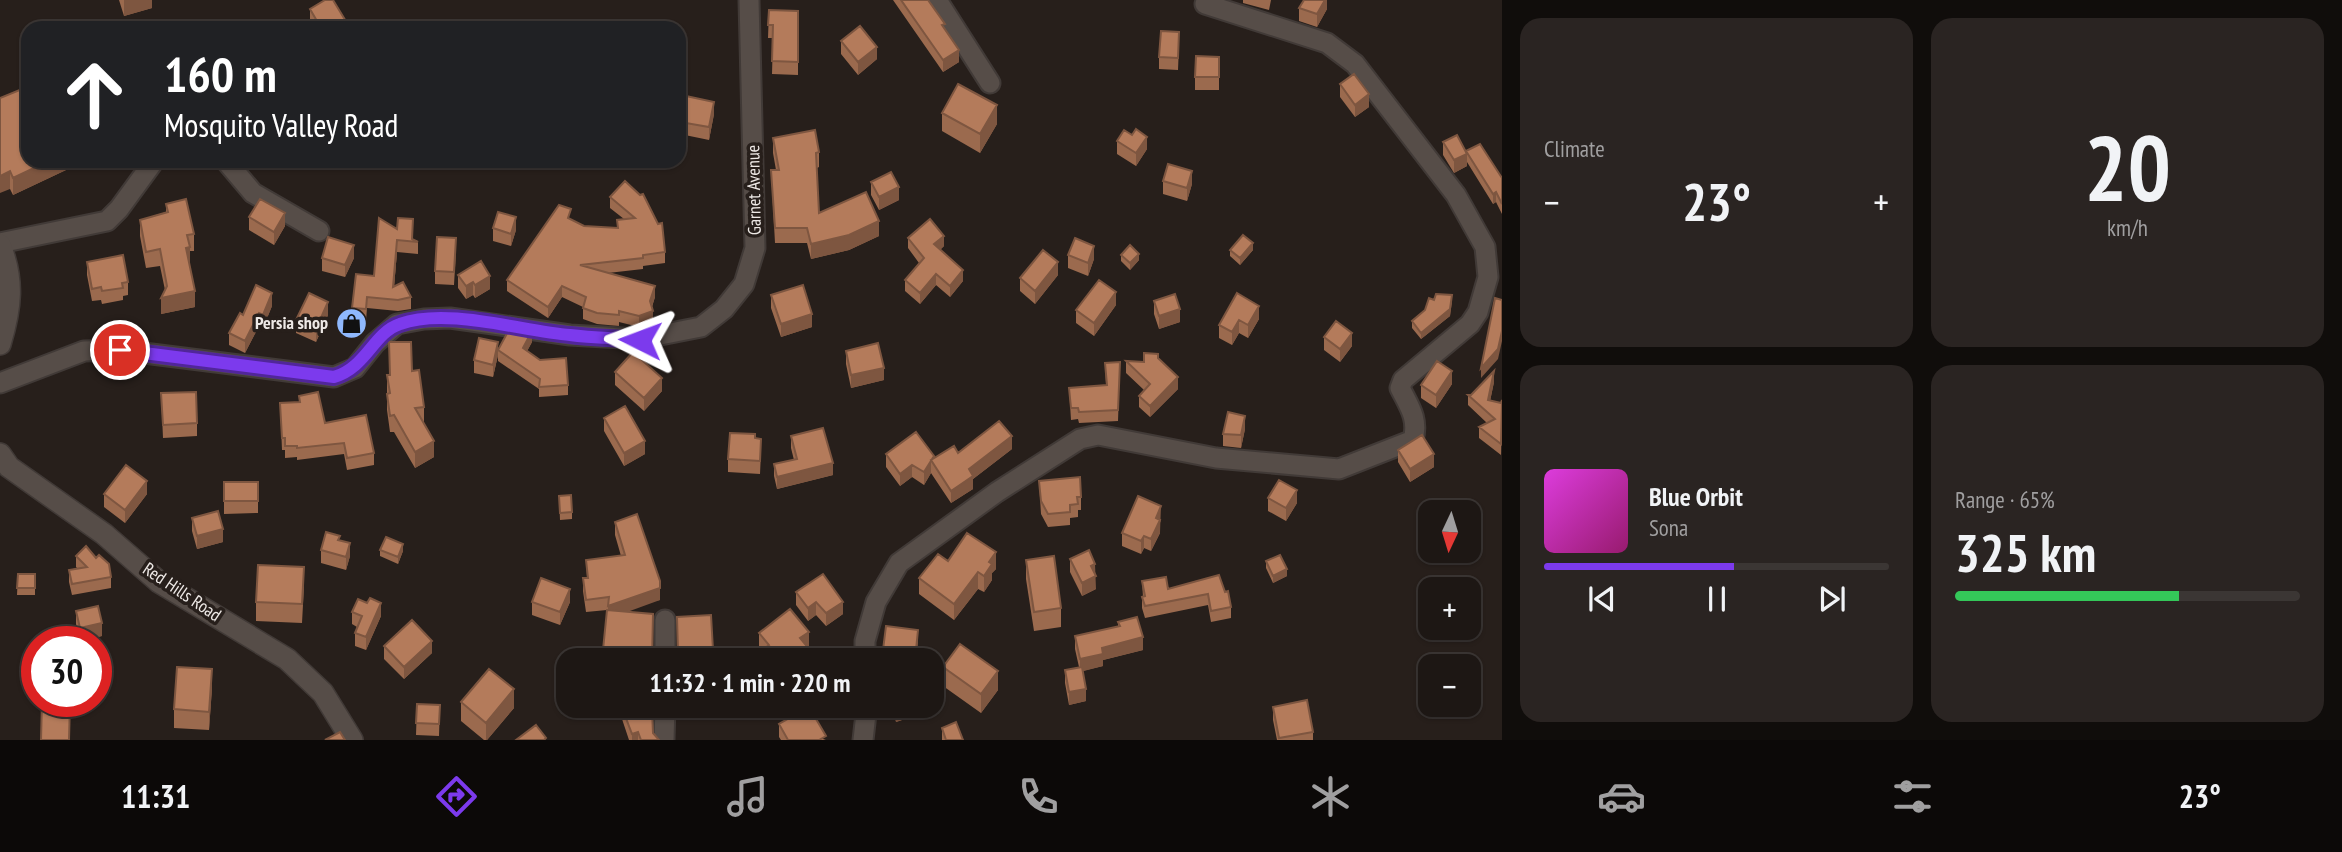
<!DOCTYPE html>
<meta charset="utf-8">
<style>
:root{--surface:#1d1714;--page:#2a2422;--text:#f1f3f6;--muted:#a09fa0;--line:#3b3634;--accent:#7c3aed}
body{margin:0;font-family:"PT Sans Narrow",sans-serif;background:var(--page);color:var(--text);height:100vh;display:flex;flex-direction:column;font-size:26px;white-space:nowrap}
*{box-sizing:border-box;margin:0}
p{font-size:23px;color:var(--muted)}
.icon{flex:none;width:38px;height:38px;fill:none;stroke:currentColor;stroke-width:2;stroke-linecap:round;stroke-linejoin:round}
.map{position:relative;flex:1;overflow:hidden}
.panel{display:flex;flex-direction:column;gap:18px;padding:18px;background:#100d0b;width:840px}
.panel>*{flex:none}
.guide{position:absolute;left:21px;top:21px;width:665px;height:147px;border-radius:21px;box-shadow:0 2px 5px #0004,0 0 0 2px var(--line);background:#202124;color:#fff;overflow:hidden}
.needle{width:46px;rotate:184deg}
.fabs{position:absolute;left:1418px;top:500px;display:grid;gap:14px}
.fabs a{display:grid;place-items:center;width:63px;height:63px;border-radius:14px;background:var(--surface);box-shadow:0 2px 5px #0004,0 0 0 2px var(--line);font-size:35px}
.speed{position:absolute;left:21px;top:626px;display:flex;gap:14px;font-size:35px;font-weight:700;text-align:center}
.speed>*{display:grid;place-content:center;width:91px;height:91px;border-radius:50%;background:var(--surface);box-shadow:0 2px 5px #0004,0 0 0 2px var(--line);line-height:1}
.speed .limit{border:10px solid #d22;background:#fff;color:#111}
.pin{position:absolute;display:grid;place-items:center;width:60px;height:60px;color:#fff;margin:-30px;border:4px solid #fff;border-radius:50%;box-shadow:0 2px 7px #0007}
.me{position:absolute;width:77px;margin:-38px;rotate:273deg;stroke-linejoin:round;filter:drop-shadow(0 0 5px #0008)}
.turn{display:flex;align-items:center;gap:24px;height:147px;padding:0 28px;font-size:32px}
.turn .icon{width:91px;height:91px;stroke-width:2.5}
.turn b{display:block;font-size:49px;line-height:60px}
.big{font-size:52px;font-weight:800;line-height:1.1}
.panel .tile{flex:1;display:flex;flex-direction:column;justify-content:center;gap:10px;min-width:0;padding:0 24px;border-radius:21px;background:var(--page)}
.panel .dial{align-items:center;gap:0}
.dial b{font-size:91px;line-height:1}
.song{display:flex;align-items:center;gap:21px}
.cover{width:84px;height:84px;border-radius:10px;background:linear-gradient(135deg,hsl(300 70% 55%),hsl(320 70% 35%))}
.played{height:7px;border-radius:4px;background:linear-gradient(90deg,var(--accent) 55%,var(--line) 55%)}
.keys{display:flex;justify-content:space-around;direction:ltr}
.heat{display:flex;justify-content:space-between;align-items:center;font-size:38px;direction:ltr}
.charge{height:10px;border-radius:5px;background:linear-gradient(90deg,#34c759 65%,var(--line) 0)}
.panel .tiles{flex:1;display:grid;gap:18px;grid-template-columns:repeat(2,1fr)}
.trip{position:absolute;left:556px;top:648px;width:388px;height:70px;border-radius:21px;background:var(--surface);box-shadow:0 2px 5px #0004,0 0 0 2px var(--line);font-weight:800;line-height:70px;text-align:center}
.tabs{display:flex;height:112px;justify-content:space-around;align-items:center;background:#0c0908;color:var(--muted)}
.tabs .icon{width:49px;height:49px}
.tabs .current{color:var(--accent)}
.tabs b{font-size:32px;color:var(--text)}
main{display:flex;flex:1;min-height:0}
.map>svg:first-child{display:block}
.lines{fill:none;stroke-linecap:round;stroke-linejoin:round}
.street-casing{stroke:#413a37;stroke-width:23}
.secondary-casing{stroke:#413a37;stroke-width:24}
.street{stroke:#564d48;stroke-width:19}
.secondary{stroke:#564d48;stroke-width:21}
.wall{fill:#9b6a4e}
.shaded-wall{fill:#7e5640}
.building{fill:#b47b5b;stroke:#7e5640;stroke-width:2}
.route-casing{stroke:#51269a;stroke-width:18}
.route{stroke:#7c3aed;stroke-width:12}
.labels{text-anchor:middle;stroke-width:7;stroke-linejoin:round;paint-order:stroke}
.street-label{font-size:18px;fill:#eee9e6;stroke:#271f1b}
.poi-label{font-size:18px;font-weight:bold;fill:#eee9e6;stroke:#271f1b;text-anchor:end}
</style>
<main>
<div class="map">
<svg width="1502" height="740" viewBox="0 0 1502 740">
<rect width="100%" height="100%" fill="#271f1b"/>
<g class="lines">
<defs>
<path id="street" d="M937 0 990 83
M226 161 253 193 319 231
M0 243 107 221 119 209 154 161
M0 383 84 351 120 350 334 377 355 368 375 343 397 324 424 319 450 318 570 335 640 339 701 327 724 309 744 284 755 248 749 0
M665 620V660
M865 660V641L876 602 899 563 997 492 1080 439 1098 435 1216 458 1339 469 1413 440C1419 419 1409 406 1400 388L1403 380 1470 324 1478 312 1488 277 1485 247 1456 195 1355 64 1327 43 1205 4
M664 740 665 705
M863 740 867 705"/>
<path id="secondary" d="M0 245C14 281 11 307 0 344
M0 454 9 467 104 534 159 582 287 659 323 693 352 740"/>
</defs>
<use href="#street" class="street-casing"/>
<use href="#secondary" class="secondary-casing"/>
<use href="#street" class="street"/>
<use href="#secondary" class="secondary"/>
</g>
<path class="wall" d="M119 0H152V8L124 16Z
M893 0H928L959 62 943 72Z
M1243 0H1271L1269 10 1243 3Z
M1327 0V9L1317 27 1299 21V8Z
M310 9 350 28H313L310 22Z
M769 10 798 11V75L772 74 773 38H768Z
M841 41 877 59 858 75 841 54Z
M1179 45 1178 70 1159 69V57Z
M1219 57V90H1195V77Z
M1340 84 1369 107 1355 117 1340 97Z
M0 98 28 161H66V170L13 195 10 189Z
M942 113 997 124 980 153 942 131Z
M714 114 709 140 680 134V122Z
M1132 135 1147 149 1136 166 1117 154V141Z
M773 138 819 152V167L817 168 819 213 879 236 849 250 811 259 807 243H775L771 170H776L773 153Z
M1443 142 1466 152 1502 178V214L1496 202 1493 204 1467 162V166L1454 173 1443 155Z
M625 181 665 252V263L643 266V269L608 273 655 297 652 307 653 322 639 327 619 322V326L597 324 583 319V307L562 297 548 318 507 291V280L571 220 584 226 617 228V220L624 219 610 208V197Z
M1163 181 1192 184 1187 201 1163 194Z
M871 182 899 200 879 210 871 195Z
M166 204 194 234V251H190L189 264 195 307 161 314 165 290 160 266 146 268 140 236V220L166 212Z
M249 217 285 226 274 245 249 230Z
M493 228 516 230 511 246 493 241Z
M397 229 413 231V239L418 242V254L397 252 394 287 411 297V309L398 311 367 308 366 321 352 320V308L374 276Z
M908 238 944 246 940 250 963 281 950 297 936 285 920 304 905 291V280L919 263 908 248Z
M1230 250H1253L1240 265 1230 256Z
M456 251 454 285 435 284V271Z
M1068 255 1094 259 1088 276 1068 268Z
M1121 255 1139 260 1130 270 1121 261Z
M322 258H354L345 277 322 271Z
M87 262 128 282V295L123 296V300L102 304 101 300 92 301 87 275Z
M458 275 490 289 475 298 473 295 466 299 458 288Z
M1058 275 1035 304 1020 291V278Z
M1237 293 1259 319 1248 338 1239 333 1232 345 1219 338V325Z
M771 295 812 327 781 337 771 308Z
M1434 300 1452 301 1450 316 1421 339 1412 328V321L1425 310Z
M1154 301 1180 322 1159 329 1154 314Z
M1116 305 1094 336 1076 323V310Z
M272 306 263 328 259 326 245 353 229 345V333L243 315Z
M328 315 316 342 296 333V320Z
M1324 337 1352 346 1340 362 1324 350Z
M532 342 527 351 568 385V395L539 397V389L498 361V350Z
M846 351 884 380 851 388 846 364Z
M498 355 493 377 474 373V360Z
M1158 358 1178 389 1150 417 1139 407V396L1144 390 1126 373V361L1144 362Z
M1120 362 1118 421 1079 423 1078 419 1071 420 1069 388 1106 385 1105 363Z
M412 371 424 407V423L434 457 415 468 394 432H390L387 410V375Z
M615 372 662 391 644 411 615 385Z
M1494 382 1490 401 1501 403 1502 400 1501 455 1479 438V427L1487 423 1468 405V395H1471Z
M1452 384 1436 408 1421 398V385Z
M161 393 197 423V436L163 438Z
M299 396 325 423 374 453V465L347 470 344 454 297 460V457L285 458V450H282L280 403 299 402Z
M604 418 645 454 624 466 604 431Z
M1245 429 1241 448 1223 446V434Z
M791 436 833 475 777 489 774 476V464L794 460 791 448Z
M755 438 761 452 760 474 728 472V459Z
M1012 449 973 479V489L951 503 931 473 924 485 912 477 900 486 886 467V454L934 458 958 453Z
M1398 450 1434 467 1410 482 1398 462Z
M1039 481 1081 497V510H1078V517L1070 518V525L1048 527 1041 514Z
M224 482H258V513L224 514Z
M104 494H147L125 523 104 507Z
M559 496 572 512V519L560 520Z
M1268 498 1297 503 1286 521 1268 511Z
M192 518 223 542 197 549 192 531Z
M1161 519 1160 523V533L1151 551 1144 548 1141 554 1122 546V533Z
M615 522 660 594V600L607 610 586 612 583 591V578H587L586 560 621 556 615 535Z
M340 541 350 556 346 570 321 563V550Z
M380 550 403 551 398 564 380 556Z
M76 556 111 577V588L72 595 69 582V570L77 568 76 567Z
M1070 559 1096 589 1082 596 1070 572Z
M1026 560 1061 608V627L1034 631 1026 579Z
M948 561 996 569 992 573V580L984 592 978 589 954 620 919 594V578Z
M1266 561 1287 576 1273 583 1266 568Z
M18 574H35V595H17Z
M1142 581 1168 589 1225 592 1231 607V618L1211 622 1208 605 1145 618 1142 608V597H1143Z
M304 586 302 623 256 621V602Z
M796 592 843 614 826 626 816 615 808 621 796 605Z
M532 602H570L560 625 532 615Z
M76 611 102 636 80 641 76 624Z
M352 612 381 616 366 650 355 646V633L357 627 352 624Z
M677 617 713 650V660H678Z
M1118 622 1143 650 1103 660V666L1082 671 1086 701 1069 705 1065 683V670L1079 667 1075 649V636L1118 627Z
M759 633 809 649 810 660H764V658L759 652Z
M384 646 432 653 404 679 384 659Z
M943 667 998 690 981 713 943 686Z
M212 688 209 730 174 728V709Z
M461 702 514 708 487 740H484L461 721Z
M417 704 440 705 439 736 416 735Z
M619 705H650L653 733 659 740H629L619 710Z
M891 705H920V714L896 722Z
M1273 707 1313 732V740H1277L1273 720Z
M779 724 826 740H781L779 737Z
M942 728 963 740H942Z"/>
<path class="shaded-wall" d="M124 0H152V8L124 16Z
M1325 0H1327V9L1317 27V14Z
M877 47V59L858 75V62Z
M959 50V62L943 72V60Z
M1369 94V107L1355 117V105Z
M714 102V114L709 140V127Z
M997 105V124L980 153V134Z
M1147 137V149L1136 166V153Z
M1467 154V166L1454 173V160Z
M49 161H66V170L13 195V178Z
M10 171V189L0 193V176Z
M1192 171V184L1187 201V188Z
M899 187V200L879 210V197Z
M1496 192V202L1493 204V194Z
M285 213V226L274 245V232Z
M516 217V230L511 246V234Z
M879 221V236L849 250 811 259V244Z
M944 236V246L934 255V244Z
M397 240V252L393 299V287Z
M1253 243V250L1240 265V258Z
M354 245V258L345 277V265Z
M1094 246V259L1088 276V263Z
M190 247V264L186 265V248Z
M1139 254V260L1130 270V263Z
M1058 262V275L1035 304V291Z
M963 270V281L950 297V286Z
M936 274V285L920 304V293Z
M490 276V289L475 298V285Z
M473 282V295L466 299V286Z
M562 286V297L548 318V307Z
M655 286V297L650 312 653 311V322L639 327V316L650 301Z
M195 291V307L161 314V298Z
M1116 292V305L1094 336V323Z
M272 293V306L263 328V315Z
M1452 295 1450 316 1421 339V333Z
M328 302V315L316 342V329Z
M1259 306V319L1248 338V325Z
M1180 309V322L1159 329V316Z
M259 313V326L245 353V341Z
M812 314V327L781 337V324Z
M1239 320V333L1232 345V332Z
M532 331V342L523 359V348Z
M1502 331V341L1498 359 1481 378V368Z
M1352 333V346L1340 362V349Z
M498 342V355L493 377V365Z
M884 368V380L851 388V375Z
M1452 371V384L1436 408V395Z
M1494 371V382L1488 411V400Z
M1178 377V389L1150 417V406Z
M662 378V391L644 411V398Z
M1245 416V429L1241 448V435Z
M1012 436V449L973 479V489L951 503V491L969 469Z
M434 441V457L415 468V452Z
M645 441V454L624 466V453Z
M1434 454V467L1410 482V469Z
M931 460V473L924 485V472Z
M833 463V475L777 489V477Z
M912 465V477L900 486V474Z
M147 481V494L125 523V510Z
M1297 490V503L1286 521V508Z
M1161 506 1160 533 1151 551V539L1156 518Z
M223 529V542L197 549V536Z
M1144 536V548L1141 554V541Z
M350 543V556L346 570V557Z
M403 544V551L398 564V557Z
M996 552V569L992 573V580L984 592V576L989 562Z
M1095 564 1096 589 1082 596V583L1091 566Z
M1287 569V576L1273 583V576Z
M978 572V589L954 620V604Z
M660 581V600L608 619V606Z
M570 589V602L560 625V612Z
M816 602V615L808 621V608Z
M843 602V614L826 626V613Z
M381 603V616L366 650V637Z
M102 623V636L80 641V628Z
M918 630V643L916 660H915Z
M809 632V650L800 638Z
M1143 637V650L1103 660V666L1080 672V659L1102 648Z
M432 641V653L404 679V667Z
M810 650V660H797Z
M212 669V688L209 730V712Z
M998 671V690L981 713V694Z
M514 689V708L487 740H486V723Z
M1086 689V701L1069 705V692Z
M834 705H842L834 710Z
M907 705H920V714L896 722V709Z
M638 732V740H632V734Z"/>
<path class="building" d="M325 0H333L350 28H321L310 9Z
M901 0H928L945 24 942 25 959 50 943 60Z
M1304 0H1325L1317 14 1299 8Z
M769 10 798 11V62L772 61 773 25H768Z
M220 25 221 28H209Z
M860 26 877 47 858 62 841 41Z
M1161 31 1179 32 1178 58 1159 57Z
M1196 56 1219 57V77H1195Z
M1354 74 1369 94 1355 105 1340 84Z
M958 84 997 105 980 134 942 113Z
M27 87 28 161H49L13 178 10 171 0 176V98Z
M686 96 714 102 709 127 680 122Z
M1136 129 1147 137 1136 153 1117 141 1124 130 1132 135Z
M815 130 819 152 816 153 819 213 866 192 879 221 849 235 811 244 807 228H775L771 170H779L773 138Z
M1457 135 1467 154 1454 160 1443 142Z
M1480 144 1502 178V204L1496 192 1493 194 1466 151Z
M1168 164 1192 171 1187 188 1163 181Z
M891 172 899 187 879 197 871 182Z
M625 181 640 195 643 194 658 224 662 223 665 252 643 255V258L580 265 655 286 650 301 653 311 639 316 619 311V315L597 313 583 308 586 297 562 286 548 307 507 280 559 205 571 209 568 218 584 226 618 228 617 220 635 218 610 197Z
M186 199 194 234 187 235 190 247 186 248 195 291 161 298 167 286 160 249 146 252 140 220 168 212 166 204Z
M260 199 285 213 274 232 249 217Z
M498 212 516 217 511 234 493 228Z
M379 218 397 229 398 218 413 219 412 239 418 242 397 240 393 287 403 282 411 297 398 300 367 297 366 309 352 308 356 274 374 276Z
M930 219 944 236 934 244 963 270 950 286 936 274 920 293 905 280 924 258 908 238Z
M1243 235 1253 243 1240 258 1230 250Z
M328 237 354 245 345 265 322 258Z
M437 237 456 238 454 272 435 271Z
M1075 238 1094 246 1088 263 1068 255Z
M1130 245 1139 254 1130 263 1121 255Z
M1043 250 1058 262 1035 291 1020 278Z
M123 255 128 282 122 283 123 288 102 291 101 287 92 289 87 262Z
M481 261 490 276 475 285 473 282 466 286 458 275Z
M1099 280 1116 292 1094 323 1076 310Z
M256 285 272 293 263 315 259 313 245 341 229 333 240 313 243 315Z
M803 285 812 314 781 324 771 295Z
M309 293 328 302 316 329 296 320Z
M1237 293 1259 306 1248 325 1239 320 1232 332 1219 325Z
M1175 294 1180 309 1159 316 1154 301Z
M1436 294 1452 295 1450 309 1421 333 1412 321 1425 310 1429 298 1434 300Z
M1495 298 1502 300V331L1498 349 1481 368Z
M1336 321 1352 333 1340 349 1324 337Z
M510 328 532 331 523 348 540 360 566 358 568 385 539 387 540 379 498 350Z
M479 338 498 342 493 365 474 360Z
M389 342H411L412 371 419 370 424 407 415 408 434 441 415 452 394 415 390 416 387 394 390 393 387 375H390Z
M878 343 884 368 851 375 846 351Z
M633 352 662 378 644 398 615 372Z
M1144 353 1158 354V358L1178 377 1150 406 1139 396 1150 384 1126 361 1144 362Z
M1437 361 1452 371 1436 395 1421 385Z
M1120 362 1118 410 1079 412 1078 408H1071L1069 388 1107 385 1105 363Z
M1494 371 1488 400 1501 403 1502 400 1501 444 1479 427 1495 419 1468 395H1471Z
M196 392 197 423 163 425 161 393Z
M318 392 325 423 366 415 374 453 347 458 344 443 297 448V446H285V438H282L280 403 300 402 299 396Z
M625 406 645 441 624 453 604 418Z
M1228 412 1245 416 1241 435 1223 434Z
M999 421 1012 436 969 469 973 476 951 491 931 460 954 446 958 453Z
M823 428 833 463 777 477 774 464 797 459 791 436Z
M916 432 934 456 924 472 912 465 900 474 886 454Z
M730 433 755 434V438L761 439 760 461 728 459Z
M1422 435 1434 454 1410 469 1398 450Z
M126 465 147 481 125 510 104 494Z
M1080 477 1081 497H1077L1078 504 1070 505V512L1048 514 1041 501 1039 481Z
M1279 480 1297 490 1286 508 1268 498Z
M224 482H258V501H224Z
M571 495 572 512 560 513 559 496Z
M1138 496 1161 506 1156 518 1160 520 1151 539 1144 536 1141 541 1122 533Z
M218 511 223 529 197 536 192 518Z
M637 514 660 581V588L608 606 609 597 586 600 583 578H588L586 560 625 555 615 522Z
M326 532 340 536 338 540 350 543 346 557 321 550Z
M967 533 996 552 989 562 992 564 984 576 978 572 954 604 919 578 938 554 948 561Z
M386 537 403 544 398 557 380 550Z
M86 546 96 558 99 555 109 564 111 577 72 584 69 570 87 567 76 556Z
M1089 550 1095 564 1091 566 1096 576 1082 583 1070 559Z
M1280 555 1287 569 1273 576 1266 561Z
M1054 556 1061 608 1034 612 1026 560Z
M258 565 304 567 302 604 256 602Z
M18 574H35V588H17Z
M823 574 843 602 826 613 816 602 808 608 796 592Z
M1219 575 1225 592 1228 591 1231 607 1211 611 1208 594 1145 606 1142 597 1145 596 1142 581 1166 577 1168 589Z
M541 578 570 589 560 612 532 602Z
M370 598 381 603 366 637 355 633 362 616 352 612 358 599 367 603Z
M98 606 102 623 80 628 76 611Z
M790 609 809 632 800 638 810 650 797 660H772L764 649 769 645 759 633Z
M607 610 653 614 652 660H602Z
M711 615 713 650 678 652 677 617Z
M1137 617 1143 637 1102 648 1103 654 1080 659 1075 636 1120 626 1118 622Z
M412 620 432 641 404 667 384 646Z
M886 626 918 630 915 660 882 658Z
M960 644 998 671 981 694 943 667Z
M849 655 852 660H840Z
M177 667 212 669 209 712 174 709Z
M1082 667 1086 689 1069 692 1065 670Z
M489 669 514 689 486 723 461 702Z
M1307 700 1313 732 1279 738 1273 707Z
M42 702H70L69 740H41Z
M417 704 440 705 439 724 416 723Z
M621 705H650L652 711 653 733 659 740H641L638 732 632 734Z
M895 705H907L896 709Z
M809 707 826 736 819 740H788L779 724Z
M956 722 963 740H946L942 728Z
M536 725 546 738 544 740H516Z
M340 732 345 740H325Z"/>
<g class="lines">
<defs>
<path id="route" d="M120 350 334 377C367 367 373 333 400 324 447 307 521 331 570 335 593 338 617 338 640 340"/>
</defs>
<use href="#route" class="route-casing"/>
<use href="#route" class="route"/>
</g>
<defs>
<symbol id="shop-disc" viewBox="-11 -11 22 22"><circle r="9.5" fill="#8fb8fd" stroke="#271f1b"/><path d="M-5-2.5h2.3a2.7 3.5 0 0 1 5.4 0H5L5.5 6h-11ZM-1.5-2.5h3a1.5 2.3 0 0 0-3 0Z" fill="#111"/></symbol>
</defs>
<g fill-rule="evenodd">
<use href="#shop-disc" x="334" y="306" width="35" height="35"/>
</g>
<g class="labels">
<g class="street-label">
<text transform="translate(754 190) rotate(-91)" y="6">Garnet Avenue</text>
<text transform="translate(182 592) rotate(34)" y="6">Red Hills Road</text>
</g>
<g class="poi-label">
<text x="328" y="329">Persia shop</text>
</g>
</g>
</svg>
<div class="fabs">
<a><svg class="needle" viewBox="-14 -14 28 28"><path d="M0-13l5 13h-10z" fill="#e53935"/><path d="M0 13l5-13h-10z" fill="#a09fa0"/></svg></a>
<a>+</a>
<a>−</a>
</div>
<div class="speed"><div class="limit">30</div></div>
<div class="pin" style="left:120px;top:350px;background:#d93025"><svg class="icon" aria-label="arrive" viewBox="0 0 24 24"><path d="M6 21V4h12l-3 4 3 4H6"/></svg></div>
<svg class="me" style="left:640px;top:340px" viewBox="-20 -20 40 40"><path d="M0-17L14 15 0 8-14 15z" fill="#7c3aed" stroke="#fff" stroke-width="4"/></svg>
<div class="trip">11:32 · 1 min · 220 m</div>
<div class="guide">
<div class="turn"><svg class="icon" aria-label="ahead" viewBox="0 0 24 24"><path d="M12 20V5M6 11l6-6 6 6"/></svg><div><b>160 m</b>Mosquito Valley Road</div></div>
</div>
</div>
<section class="panel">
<div class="tiles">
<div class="tile"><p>Climate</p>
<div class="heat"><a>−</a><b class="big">23°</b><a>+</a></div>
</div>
<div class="tile dial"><b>20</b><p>km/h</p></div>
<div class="tile">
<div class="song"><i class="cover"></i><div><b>Blue Orbit</b><p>Sona</p></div></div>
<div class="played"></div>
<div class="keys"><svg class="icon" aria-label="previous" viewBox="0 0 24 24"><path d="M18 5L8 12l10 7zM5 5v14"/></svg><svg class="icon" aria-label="pause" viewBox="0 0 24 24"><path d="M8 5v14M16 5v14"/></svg><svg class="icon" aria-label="next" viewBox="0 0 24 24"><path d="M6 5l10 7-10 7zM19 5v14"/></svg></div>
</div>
<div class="tile"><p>Range · 65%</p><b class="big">325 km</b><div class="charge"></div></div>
</div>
</section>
</main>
<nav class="tabs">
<b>11:31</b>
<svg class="icon current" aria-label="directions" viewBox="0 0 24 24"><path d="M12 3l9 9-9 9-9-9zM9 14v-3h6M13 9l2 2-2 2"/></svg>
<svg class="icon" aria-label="music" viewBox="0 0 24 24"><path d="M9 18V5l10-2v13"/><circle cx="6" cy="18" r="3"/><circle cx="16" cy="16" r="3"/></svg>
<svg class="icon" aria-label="phone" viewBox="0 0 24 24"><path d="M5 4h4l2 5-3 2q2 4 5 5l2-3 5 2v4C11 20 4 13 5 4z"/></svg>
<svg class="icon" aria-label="climate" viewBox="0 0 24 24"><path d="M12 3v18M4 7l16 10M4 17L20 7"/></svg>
<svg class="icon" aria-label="car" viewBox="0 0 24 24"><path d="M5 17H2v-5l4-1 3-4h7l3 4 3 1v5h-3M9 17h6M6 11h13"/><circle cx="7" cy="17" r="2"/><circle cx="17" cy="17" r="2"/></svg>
<svg class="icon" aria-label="filters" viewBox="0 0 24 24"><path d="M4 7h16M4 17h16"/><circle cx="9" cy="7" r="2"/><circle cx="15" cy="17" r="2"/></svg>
<b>23°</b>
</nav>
